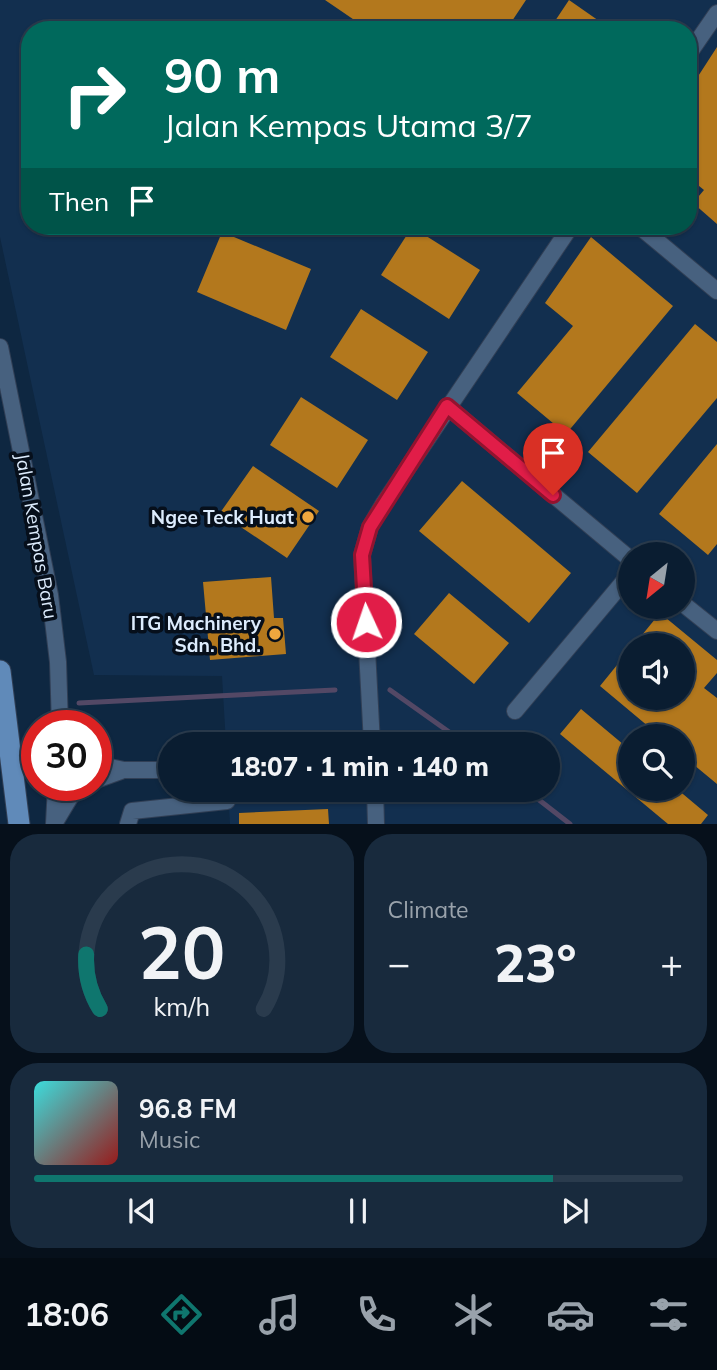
<!DOCTYPE html>
<meta charset="utf-8">
<style>
:root{--surface:#0a1d31;--page:#182a3d;--text:#f1f3f6;--muted:#99a2ab;--line:#2a3b4d;--accent:#0f766e}
body{margin:0;font-family:Mulish,sans-serif;background:var(--page);color:var(--text);height:100vh;display:flex;flex-direction:column;font-size:26px;white-space:nowrap}
*{box-sizing:border-box;margin:0}
p{font-size:23px;color:var(--muted)}
.icon{flex:none;width:38px;height:38px;fill:none;stroke:currentColor;stroke-width:2;stroke-linecap:round;stroke-linejoin:round}
.map{position:relative;height:824px;overflow:hidden}
.panel{display:flex;flex-direction:column;gap:10px;padding:10px;background:#06101b;flex:1}
.panel>*{flex:none}
.top-card{position:absolute;left:21px;top:21px;width:676px;height:214px;border-radius:28px;box-shadow:0 2px 5px #0004,0 0 0 2px var(--line);background:#00695c;color:#fff;overflow:hidden}
.needle{width:46px;rotate:210deg}
.controls{position:absolute;left:618px;top:542px;display:grid;gap:14px}
.controls a{display:grid;place-items:center;width:77px;height:77px;border-radius:50%;background:var(--surface);box-shadow:0 2px 5px #0004,0 0 0 2px var(--line);font-size:35px}
.speed{position:absolute;left:21px;top:710px;display:flex;gap:14px;font-size:35px;font-weight:700;text-align:center}
.speed>*{display:grid;place-content:center;width:91px;height:91px;border-radius:50%;background:var(--surface);box-shadow:0 2px 5px #0004,0 0 0 2px var(--line);line-height:1}
.speed .limit{border:10px solid #d22;background:#fff;color:#111}
.pin{position:absolute;display:grid;place-items:center;width:60px;height:60px;color:#fff;margin:-72px -30px;border-radius:50% 50% 50% 0;rotate:-45deg;box-shadow:0 0 7px #0007}
.pin .icon{rotate:45deg}
.me{position:absolute;width:77px;margin:-38px;rotate:357deg;stroke-linejoin:round;filter:drop-shadow(0 0 5px #0008)}
.turn{display:flex;align-items:center;gap:24px;height:147px;padding:0 28px;font-size:32px}
.turn .icon{width:91px;height:91px;stroke-width:2.5}
.turn b{display:block;font-size:49px;line-height:60px}
.then{display:flex;align-items:center;height:66px;padding:0 28px;background:#0003;gap:14px;font-size:26px}
.big{font-size:52px;font-weight:800;line-height:1.1}
.panel .card{flex:1;display:flex;flex-direction:column;justify-content:center;gap:10px;min-width:0;padding:0 24px;border-radius:28px;background:var(--page)}
.panel .dial{align-items:center;gap:0}
.dial svg{height:182px;overflow:visible;fill:none;stroke:var(--line);stroke-width:7;stroke-linecap:round;text-anchor:middle}
.dial text{fill:var(--text);stroke:none}
.song{display:flex;align-items:center;gap:21px}
.cover{width:84px;height:84px;border-radius:10px;background:linear-gradient(135deg,hsl(180 70% 55%),hsl(0 70% 35%))}
.played{height:7px;border-radius:4px;background:linear-gradient(90deg,var(--accent) 80%,var(--line) 80%)}
.keys{display:flex;justify-content:space-around;direction:ltr}
.heat{display:flex;justify-content:space-between;align-items:center;font-size:38px;direction:ltr}
.panel .tiles{flex:1;display:grid;gap:10px;grid-template-columns:1fr 1fr}
.card:last-child{grid-column:span 2}
.trip{position:absolute;left:158px;top:732px;width:402px;height:70px;border-radius:35px;background:var(--surface);box-shadow:0 2px 5px #0004,0 0 0 2px var(--line);font-weight:800;line-height:70px;text-align:center}
.dock{display:flex;height:112px;justify-content:space-around;align-items:center;background:#040c14;color:var(--muted)}
.dock .icon{width:49px;height:49px}
.dock .active{color:var(--accent)}
.dock b{font-size:32px;color:var(--text)}
.map>svg:first-child{display:block}
.built{fill:#122f4f;fill-rule:evenodd}
.lines{fill:none;stroke-linecap:round;stroke-linejoin:round}
.stream{stroke:#534865;stroke-width:5}
.building{fill:#b3781d}
.street-casing{stroke:#313f55;stroke-width:18}
.primary-casing{stroke:#313f55;stroke-width:23}
.street{stroke:#47617f;stroke-width:16}
.primary{stroke:#608ab9;stroke-width:21}
.route-casing{stroke:#92132f;stroke-width:18}
.route{stroke:#e11d48;stroke-width:12}
.poi-dot{fill:#efa73e;stroke:#060f1b;stroke-width:2.5}
.labels{text-anchor:middle;stroke-width:7;stroke-linejoin:round;paint-order:stroke}
.poi-label{font-size:19px;font-weight:bold;fill:#ddecfd;stroke:#060f1b;text-anchor:end}
.street-label{font-size:19px;fill:#ddecfd;stroke:#060f1b}
</style>
<div class="map">
<svg width="717" height="824" viewBox="0 0 717 824">
<rect width="100%" height="100%" fill="#0e2741"/>
<path class="built" d="M0 0H717V824H230L228 789H548V744H226L222 676 94 675 0 237ZM30 30H688V226H30ZM630 555H682V607H630ZM630 646H682V698H630ZM630 737H682V789H630Z"/>
<g class="lines">
<path class="stream" d="M390 690 466 744
M79 703 335 690
M525 789 570 824"/>
</g>
<path class="building" d="M325 0H526L506 30H369Z
M569 0 612 30H549Z
M717 47V224L693 203 704 190 688 177V98L699 85 695 81Z
M412 227 480 270 449 319 381 275Z
M222 232 311 269 286 330 197 292Z
M591 237 673 306 566 434 517 393 573 326 545 303Z
M361 309 428 352 397 400 330 357Z
M695 324 717 342V398L637 493 588 452Z
M301 397 368 440 337 488 270 445Z
M717 444V544L708 555 659 514Z
M253 466 319 511 287 558 220 513Z
M462 481 571 573 529 623 419 531Z
M271 577 274 618H283L286 654 210 660 203 582Z
M449 593 509 643 474 684 414 634Z
M660 613 717 660V673L704 688 717 698V784L682 755V737H661L600 686 630 649V698H682V646H633Z
M581 709 630 750V789H677L708 815 701 824H668L560 734Z
M328 809 329 824H239V813Z"/>
<g class="lines">
<defs>
<path id="street" d="M688 55 717 13
M639 226 717 291
M0 347 50 595 58 662 60 726
M447 406 630 559
M682 603 717 631
M515 711 630 574
M372 744 362 555 370 527 384 503 571 226
M96 764 124 770H170
M96 780 121 771
M375 789 376 824
M54 824 72 794 86 786
M54 824 56 786
M128 824 132 811 227 801 226 789"/>
<path id="primary" d="M0 671 19 824"/>
</defs>
<use href="#street" class="street-casing"/>
<use href="#primary" class="primary-casing"/>
<use href="#street" class="street"/>
<use href="#primary" class="primary"/>
</g>
<g class="lines">
<defs>
<path id="route" d="M366 622 362 555 370 527 447 406 553 495"/>
</defs>
<use href="#route" class="route-casing"/>
<use href="#route" class="route"/>
</g>
<g class="poi-dot">
<circle cx="308" cy="517" r="7"/>
<circle cx="275" cy="634" r="7"/>
</g>
<g class="labels">
<g class="poi-label">
<text x="294" y="524">Ngee Teck Huat</text>
<text x="261" y="630">ITG Machinery<tspan x="261" dy="22">Sdn. Bhd.</tspan></text>
</g>
<g class="street-label">
<text transform="translate(37 536) rotate(80)" y="7">Jalan Kempas Baru</text>
</g>
</g>
</svg>
<div class="controls">
<a><svg class="needle" viewBox="-14 -14 28 28"><path d="M0-13l5 13h-10z" fill="#e53935"/><path d="M0 13l5-13h-10z" fill="#99a2ab"/></svg></a>
<a><svg class="icon" aria-label="sound" viewBox="0 0 24 24"><path d="M4 9h4l5-4v14l-5-4H4zM17 9q2 3 0 6"/></svg></a>
<a><svg class="icon" aria-label="search" viewBox="0 0 24 24"><circle cx="10" cy="10" r="6"/><path d="M15 15l6 6"/></svg></a>
</div>
<div class="speed"><div class="limit">30</div></div>
<div class="pin" style="left:553px;top:495px;background:#d93025"><svg class="icon" aria-label="arrive" viewBox="0 0 24 24"><path d="M6 21V4h12l-3 4 3 4H6"/></svg></div>
<svg class="me" style="left:366px;top:622px" viewBox="-20 -20 40 40"><circle r="17" fill="#e11d48" stroke="#fff" stroke-width="3"/><path d="M0-11L8 9 0 5-8 9z" fill="#fff"/></svg>
<div class="trip">18:07 · 1 min · 140 m</div>
<div class="top-card">
<div class="turn"><svg class="icon" aria-label="right" viewBox="0 0 24 24"><path d="M7 20v-9h11M14 6l5 5-5 5"/></svg><div><b>90 m</b>Jalan Kempas Utama 3/7</div></div>
<div class="then">Then<svg class="icon" aria-label="arrive" viewBox="0 0 24 24"><path d="M6 21V4h12l-3 4 3 4H6"/></svg></div>
</div>
</div>
<section class="panel">
<div class="tiles">
<div class="card dial"><svg viewBox="0 0 100 80">
<path d="M14 69A42 42 0 1 1 86 69"/>
<path d="M14 69A42 42 0 0 1 8 45" stroke="#0f766e"/>
<text x="50" y="56" font-size="32" font-weight="700">20</text>
<text x="50" y="72" font-size="11">km/h</text>
</svg></div>
<div class="card"><p>Climate</p>
<div class="heat"><a>−</a><b class="big">23°</b><a>+</a></div>
</div>
<div class="card">
<div class="song"><i class="cover"></i><div><b>96.8 FM</b><p>Music</p></div></div>
<div class="played"></div>
<div class="keys"><svg class="icon" aria-label="previous" viewBox="0 0 24 24"><path d="M18 5L8 12l10 7zM5 5v14"/></svg><svg class="icon" aria-label="pause" viewBox="0 0 24 24"><path d="M8 5v14M16 5v14"/></svg><svg class="icon" aria-label="next" viewBox="0 0 24 24"><path d="M6 5l10 7-10 7zM19 5v14"/></svg></div>
</div>
</div>
</section>
<nav class="dock">
<b>18:06</b>
<svg class="icon active" aria-label="directions" viewBox="0 0 24 24"><path d="M12 3l9 9-9 9-9-9zM9 14v-3h6M13 9l2 2-2 2"/></svg>
<svg class="icon" aria-label="music" viewBox="0 0 24 24"><path d="M9 18V5l10-2v13"/><circle cx="6" cy="18" r="3"/><circle cx="16" cy="16" r="3"/></svg>
<svg class="icon" aria-label="phone" viewBox="0 0 24 24"><path d="M5 4h4l2 5-3 2q2 4 5 5l2-3 5 2v4C11 20 4 13 5 4z"/></svg>
<svg class="icon" aria-label="climate" viewBox="0 0 24 24"><path d="M12 3v18M4 7l16 10M4 17L20 7"/></svg>
<svg class="icon" aria-label="car" viewBox="0 0 24 24"><path d="M5 17H2v-5l4-1 3-4h7l3 4 3 1v5h-3M9 17h6M6 11h13"/><circle cx="7" cy="17" r="2"/><circle cx="17" cy="17" r="2"/></svg>
<svg class="icon" aria-label="filters" viewBox="0 0 24 24"><path d="M4 7h16M4 17h16"/><circle cx="9" cy="7" r="2"/><circle cx="15" cy="17" r="2"/></svg>
</nav>
